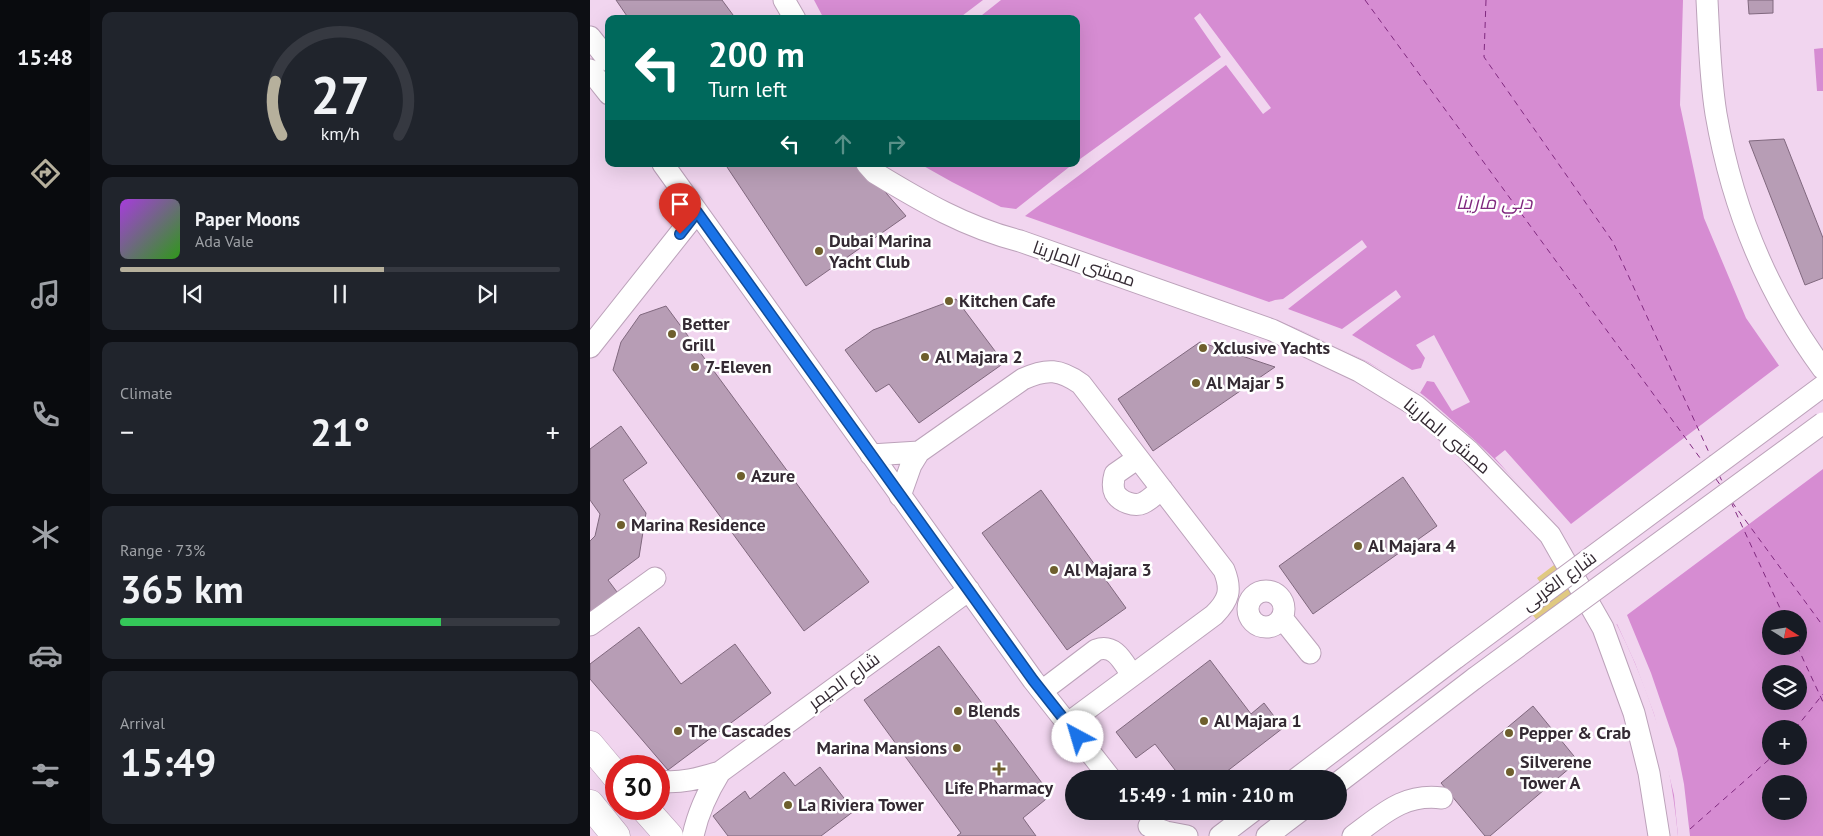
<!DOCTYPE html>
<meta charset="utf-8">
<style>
:root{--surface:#171b24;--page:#20242c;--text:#f1f3f6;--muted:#9ea1a6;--line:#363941;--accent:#b6b09c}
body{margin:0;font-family:"PT Sans",Cairo,sans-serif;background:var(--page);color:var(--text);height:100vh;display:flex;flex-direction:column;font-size:19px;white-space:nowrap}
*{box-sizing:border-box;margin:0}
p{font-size:16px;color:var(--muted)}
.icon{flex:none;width:28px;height:28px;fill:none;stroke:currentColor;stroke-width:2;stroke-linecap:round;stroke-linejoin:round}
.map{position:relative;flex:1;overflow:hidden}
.side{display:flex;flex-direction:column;gap:12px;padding:12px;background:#0d0f14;width:500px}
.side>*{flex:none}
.banner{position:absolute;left:15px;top:15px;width:475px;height:152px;border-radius:10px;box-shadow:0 5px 20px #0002;background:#00695c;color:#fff;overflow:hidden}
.needle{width:32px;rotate:102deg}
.tools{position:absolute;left:1172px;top:610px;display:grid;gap:10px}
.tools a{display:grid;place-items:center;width:45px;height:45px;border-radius:50%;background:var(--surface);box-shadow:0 5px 20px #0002;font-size:25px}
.speed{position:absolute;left:15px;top:755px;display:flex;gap:10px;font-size:25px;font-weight:700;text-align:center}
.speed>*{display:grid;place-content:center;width:65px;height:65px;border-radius:50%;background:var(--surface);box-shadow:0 5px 20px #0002;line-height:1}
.speed .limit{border:8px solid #d22;background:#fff;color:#111}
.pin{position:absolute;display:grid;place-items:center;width:42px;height:42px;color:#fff;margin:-51px -21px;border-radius:50% 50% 50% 0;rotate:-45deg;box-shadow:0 0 5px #0007}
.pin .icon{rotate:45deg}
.me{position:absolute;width:55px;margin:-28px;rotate:321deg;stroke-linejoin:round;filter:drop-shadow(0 0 4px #0008)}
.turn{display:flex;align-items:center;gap:18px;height:105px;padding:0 20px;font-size:22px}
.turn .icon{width:65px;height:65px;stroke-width:2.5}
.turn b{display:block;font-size:35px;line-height:42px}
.lanes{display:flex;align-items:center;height:48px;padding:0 20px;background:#0003;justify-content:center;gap:25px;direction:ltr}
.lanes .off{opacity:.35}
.big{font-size:38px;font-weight:800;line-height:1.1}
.side .tile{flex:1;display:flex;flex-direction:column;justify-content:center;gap:8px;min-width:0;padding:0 18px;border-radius:10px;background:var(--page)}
.side .dial{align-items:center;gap:0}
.dial svg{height:130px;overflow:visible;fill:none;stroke:var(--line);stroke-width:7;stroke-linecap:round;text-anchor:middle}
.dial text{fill:var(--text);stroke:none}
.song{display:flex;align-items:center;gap:15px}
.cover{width:60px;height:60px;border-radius:8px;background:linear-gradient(135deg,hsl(280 70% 55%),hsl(110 70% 35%))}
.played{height:5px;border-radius:2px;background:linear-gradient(90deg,var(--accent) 60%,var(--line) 60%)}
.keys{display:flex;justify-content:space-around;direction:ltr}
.heat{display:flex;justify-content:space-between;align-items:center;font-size:28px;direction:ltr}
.charge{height:8px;border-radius:4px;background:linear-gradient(90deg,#34c759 73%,var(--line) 0)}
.trip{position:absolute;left:475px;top:770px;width:282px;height:50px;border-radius:25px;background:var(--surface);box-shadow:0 5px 20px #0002;font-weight:800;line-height:50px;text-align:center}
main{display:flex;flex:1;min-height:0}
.tab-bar{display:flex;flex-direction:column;width:90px;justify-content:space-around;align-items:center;background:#090b0e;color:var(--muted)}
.tab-bar .icon{width:35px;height:35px}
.tab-bar .active{color:var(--accent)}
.tab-bar b{font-size:22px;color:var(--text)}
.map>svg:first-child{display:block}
.green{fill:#e0c981}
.water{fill:#d68cd2;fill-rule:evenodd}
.pier{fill:#f1d5ef}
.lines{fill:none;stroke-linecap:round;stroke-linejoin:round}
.ferry{stroke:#80297f;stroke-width:1;stroke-dasharray:6 5;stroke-linecap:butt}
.building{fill:#b79db5;stroke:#80687e}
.minor-casing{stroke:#bca2ba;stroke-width:23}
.major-casing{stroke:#bca2ba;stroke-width:29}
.minor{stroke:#fff;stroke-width:21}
.major{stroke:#fff;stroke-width:28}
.minor-bridge-casing{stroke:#bca2ba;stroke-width:23;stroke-linecap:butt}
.minor-bridge{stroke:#fff;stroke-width:21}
.route-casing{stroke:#114b97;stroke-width:12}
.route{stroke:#1a73e8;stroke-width:9}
.poi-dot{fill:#6e5f2d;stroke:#fff;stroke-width:2}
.labels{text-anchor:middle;stroke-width:5;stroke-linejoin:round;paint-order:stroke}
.poi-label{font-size:18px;font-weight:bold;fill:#342a33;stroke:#fff;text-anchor:start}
.street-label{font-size:18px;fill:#342a33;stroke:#fff}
.water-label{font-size:19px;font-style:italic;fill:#80297f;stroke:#fff}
</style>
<main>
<nav class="tab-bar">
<b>15:48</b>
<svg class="icon active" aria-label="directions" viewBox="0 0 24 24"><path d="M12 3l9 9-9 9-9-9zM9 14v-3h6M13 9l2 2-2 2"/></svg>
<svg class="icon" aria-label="music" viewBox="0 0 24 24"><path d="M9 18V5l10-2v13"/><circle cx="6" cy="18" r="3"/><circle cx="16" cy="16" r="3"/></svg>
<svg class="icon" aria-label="phone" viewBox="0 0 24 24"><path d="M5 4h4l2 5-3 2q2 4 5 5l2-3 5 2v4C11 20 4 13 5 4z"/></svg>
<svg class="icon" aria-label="climate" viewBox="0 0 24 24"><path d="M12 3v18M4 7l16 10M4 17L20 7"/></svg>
<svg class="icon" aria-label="car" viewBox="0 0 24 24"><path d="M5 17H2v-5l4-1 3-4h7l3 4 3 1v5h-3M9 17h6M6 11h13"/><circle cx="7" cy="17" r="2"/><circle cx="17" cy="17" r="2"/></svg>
<svg class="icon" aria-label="filters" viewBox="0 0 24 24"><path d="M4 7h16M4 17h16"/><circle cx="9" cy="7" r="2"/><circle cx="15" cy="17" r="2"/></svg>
</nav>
<section class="side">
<div class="tile dial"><svg viewBox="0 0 100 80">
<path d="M14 69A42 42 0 1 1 86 69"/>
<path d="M14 69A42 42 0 0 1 10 36" stroke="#b6b09c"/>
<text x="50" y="56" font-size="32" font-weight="700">27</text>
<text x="50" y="72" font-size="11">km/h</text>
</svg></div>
<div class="tile">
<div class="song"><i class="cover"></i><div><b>Paper Moons</b><p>Ada Vale</p></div></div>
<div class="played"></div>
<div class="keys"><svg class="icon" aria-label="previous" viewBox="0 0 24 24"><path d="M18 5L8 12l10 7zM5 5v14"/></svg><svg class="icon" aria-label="pause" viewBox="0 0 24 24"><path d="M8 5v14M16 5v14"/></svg><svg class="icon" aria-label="next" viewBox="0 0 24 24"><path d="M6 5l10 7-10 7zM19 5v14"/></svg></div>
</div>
<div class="tile"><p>Climate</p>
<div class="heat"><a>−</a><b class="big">21°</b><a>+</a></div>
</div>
<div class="tile"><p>Range · 73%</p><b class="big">365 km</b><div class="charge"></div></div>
<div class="tile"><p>Arrival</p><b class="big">15:49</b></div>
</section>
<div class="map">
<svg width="1233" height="836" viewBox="0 0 1233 836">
<rect width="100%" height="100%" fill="#f1d5ef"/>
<path class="green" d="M968 562 1001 605 959 636 942 614 962 599 947 578Z"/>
<path class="water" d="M203 0H1093L1090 105 1114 218 1156 318 1233 429V836H1088C1084 795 1077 753 1064 714 1029 604 959 504 872 429 858 417 844 403 829 392 793 369 754 349 715 332L295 164H486V19H213ZM1181 619H1209V646H1181ZM1181 674H1209V701H1181ZM1181 729H1209V756H1181ZM1181 784H1209V811H1181Z
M1233 48V91H1227L1224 49Z"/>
<path class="pier" d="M203 0H224L234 19H213Z
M393 0H411L387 19H368Z
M610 13 681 108 673 114 636 65 435 216 679 302 685 300 693 299 772 240 777 247 698 309 752 329 806 290 811 297 762 335 822 370 831 368 835 358 826 345 844 335 880 402 862 411 844 382 837 381 830 393 778 362 715 332 686 320 425 235 371 211 295 164H330L362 182 411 207 426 209 483 164H486V162L631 57 604 18Z
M1191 364 1233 425V469L1037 615 1061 673 1087 749 1094 784 1100 836H1088L1084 795 1064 714 1045 663 1027 624H1024L970 532 905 458 915 450 981 524Z"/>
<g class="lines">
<path class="ferry" d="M775 0 1113 462
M896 0 894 57 1023 242 1121 457
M1129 475 1134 485
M1126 479 1131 486
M1141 502 1195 619
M1142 502 1233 626
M1207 646 1233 702
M1205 729 1233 694
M1100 829 1183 756"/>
</g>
<path class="building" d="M26 0H132L146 19H39Z
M1158 0H1183V13L1159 14Z
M1194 139 1233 238V278L1215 285 1159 141Z
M135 164H271L316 216 216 286Z
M366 299 414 363 329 423 299 384 286 392 255 350 283 330Z
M76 306 279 582 214 631 23 370 31 342 50 315Z
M610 342 685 367 563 451 528 399Z
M31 426 57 463 33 480 56 513 49 557 18 580 27 592 0 615V541L5 536 10 514 0 500V449Z
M813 477 847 526 723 614 689 566Z
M451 490 536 608 477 650 392 533Z
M49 627 91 684 145 644 181 693 78 770 0 679V664Z
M349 646 461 795 433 818 446 836H367L371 833 274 700Z
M620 660 661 714 674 703 693 728 627 779H592L565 744 546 758 526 732Z
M943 706 988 761 900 836H895L851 783Z
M230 767 264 811 231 836H138L123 816 155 791 160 799 194 772 205 786Z"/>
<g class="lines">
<defs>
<path id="minor" d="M194 0 205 19
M1117 0C1119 38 1120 77 1126 114 1142 207 1177 293 1233 369
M0 37 19 61
M0 70 19 94
M73 164 443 680 521 779
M277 164 285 173C333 202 375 227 430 241L682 330 769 371 826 406 879 451 960 535 1013 628 1044 713 1059 773 1069 836
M0 347 107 212
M281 455 329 452
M548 458 525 474C523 481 522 487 525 493 530 502 545 507 553 503 560 500 566 493 572 489
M310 496 321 465 329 452 433 379C457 368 470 369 491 384L634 570C642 590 639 600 624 615L477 724
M658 609a18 18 0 1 1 36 0a18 18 0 1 1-36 0Z
M692 618 720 653
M0 625 65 578
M452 691 506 650C525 643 533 662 542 675
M706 779 867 657
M69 781C90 784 110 778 130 772L379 590
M749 782 885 678
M559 826 576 832 597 836
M103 836C108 812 117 793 130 772
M630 836 663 811
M677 836 710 811
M763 836C792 815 813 793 852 798"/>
<path id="major" d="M0 745 26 776
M0 804 26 836
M55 809 79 836"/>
</defs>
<use href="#minor" class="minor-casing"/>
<use href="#major" class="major-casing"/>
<use href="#minor" class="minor"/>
<use href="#major" class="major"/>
<defs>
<path id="minor-bridge" d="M867 657 1233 386
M885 678 1233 423"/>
</defs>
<use href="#minor-bridge" class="minor-bridge-casing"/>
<use href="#minor-bridge" class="minor-bridge"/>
</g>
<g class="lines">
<defs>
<path id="route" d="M90 234 107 212 443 680 488 737"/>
</defs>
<use href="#route" class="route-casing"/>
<use href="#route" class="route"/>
</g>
<g class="poi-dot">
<circle cx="229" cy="251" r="5"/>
<circle cx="359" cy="301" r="5"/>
<circle cx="82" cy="334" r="5"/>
<circle cx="613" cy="348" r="5"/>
<circle cx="335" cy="357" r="5"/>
<circle cx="105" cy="367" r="5"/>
<circle cx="606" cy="383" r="5"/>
<circle cx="151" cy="476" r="5"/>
<circle cx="31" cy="525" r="5"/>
<circle cx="768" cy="546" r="5"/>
<circle cx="464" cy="570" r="5"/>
<circle cx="368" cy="711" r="5"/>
<circle cx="614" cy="721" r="5"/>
<circle cx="88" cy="731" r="5"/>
<circle cx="919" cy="733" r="5"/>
<circle cx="367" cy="748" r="5"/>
<path d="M406.5 761.5h5v5h5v5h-5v5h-5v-5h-5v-5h5z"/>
<circle cx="920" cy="772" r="5"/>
<circle cx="198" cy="805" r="5"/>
</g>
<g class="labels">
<g class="poi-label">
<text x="239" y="247">Dubai Marina<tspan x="239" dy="21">Yacht Club</tspan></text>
<text x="369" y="307">Kitchen Cafe</text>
<text x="92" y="330">Better<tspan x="92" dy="21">Grill</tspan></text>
<text x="623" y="354">Xclusive Yachts</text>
<text x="345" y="363">Al Majara 2</text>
<text x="115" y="373">7-Eleven</text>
<text x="616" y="389">Al Majar 5</text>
<text x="161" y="482">Azure</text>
<text x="41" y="531">Marina Residence</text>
<text x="778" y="552">Al Majara 4</text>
<text x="474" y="576">Al Majara 3</text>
<text x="378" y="717">Blends</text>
<text x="624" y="727">Al Majara 1</text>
<text x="98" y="737">The Cascades</text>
<text x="929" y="739">Pepper &amp; Crab</text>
<text x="357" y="754" text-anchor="end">Marina Mansions</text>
<text x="930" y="768">Silverene<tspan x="930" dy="21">Tower A</tspan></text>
<text x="409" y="794" text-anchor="middle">Life Pharmacy</text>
<text x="208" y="811">La Riviera Tower</text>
</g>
<g class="street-label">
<text transform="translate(494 264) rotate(19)" y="6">ممشى المارينا</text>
<text transform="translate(857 436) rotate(40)" y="6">ممشى المارينا</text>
<text transform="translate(969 581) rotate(-36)" y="6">شارع الغربى</text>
<text transform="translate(254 681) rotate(-36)" y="6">شارع الحيمر</text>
</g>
<g class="water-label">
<text x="904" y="209">دبي مارينا</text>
</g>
</g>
</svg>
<div class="tools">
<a><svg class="needle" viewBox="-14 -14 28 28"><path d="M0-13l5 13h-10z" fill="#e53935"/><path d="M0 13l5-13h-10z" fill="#9ea1a6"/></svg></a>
<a><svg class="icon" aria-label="layers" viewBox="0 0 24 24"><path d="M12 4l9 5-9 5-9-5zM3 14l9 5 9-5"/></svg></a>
<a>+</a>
<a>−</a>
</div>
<div class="speed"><div class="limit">30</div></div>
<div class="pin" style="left:90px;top:234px;background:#d93025"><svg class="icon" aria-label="arrive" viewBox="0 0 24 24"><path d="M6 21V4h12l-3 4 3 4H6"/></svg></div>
<svg class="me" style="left:488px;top:737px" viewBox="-20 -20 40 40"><circle r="19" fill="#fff"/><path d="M0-13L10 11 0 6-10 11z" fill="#1a73e8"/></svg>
<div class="trip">15:49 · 1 min · 210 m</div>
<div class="banner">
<div class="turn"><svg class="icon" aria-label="left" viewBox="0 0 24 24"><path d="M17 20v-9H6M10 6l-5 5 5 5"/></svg><div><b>200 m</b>Turn left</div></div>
<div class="lanes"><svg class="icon" aria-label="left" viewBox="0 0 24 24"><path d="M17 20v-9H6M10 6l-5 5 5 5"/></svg><svg class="icon off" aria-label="ahead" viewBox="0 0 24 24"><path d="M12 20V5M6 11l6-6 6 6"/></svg><svg class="icon off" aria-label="right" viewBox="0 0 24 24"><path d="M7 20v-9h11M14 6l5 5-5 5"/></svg></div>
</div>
</div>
</main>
